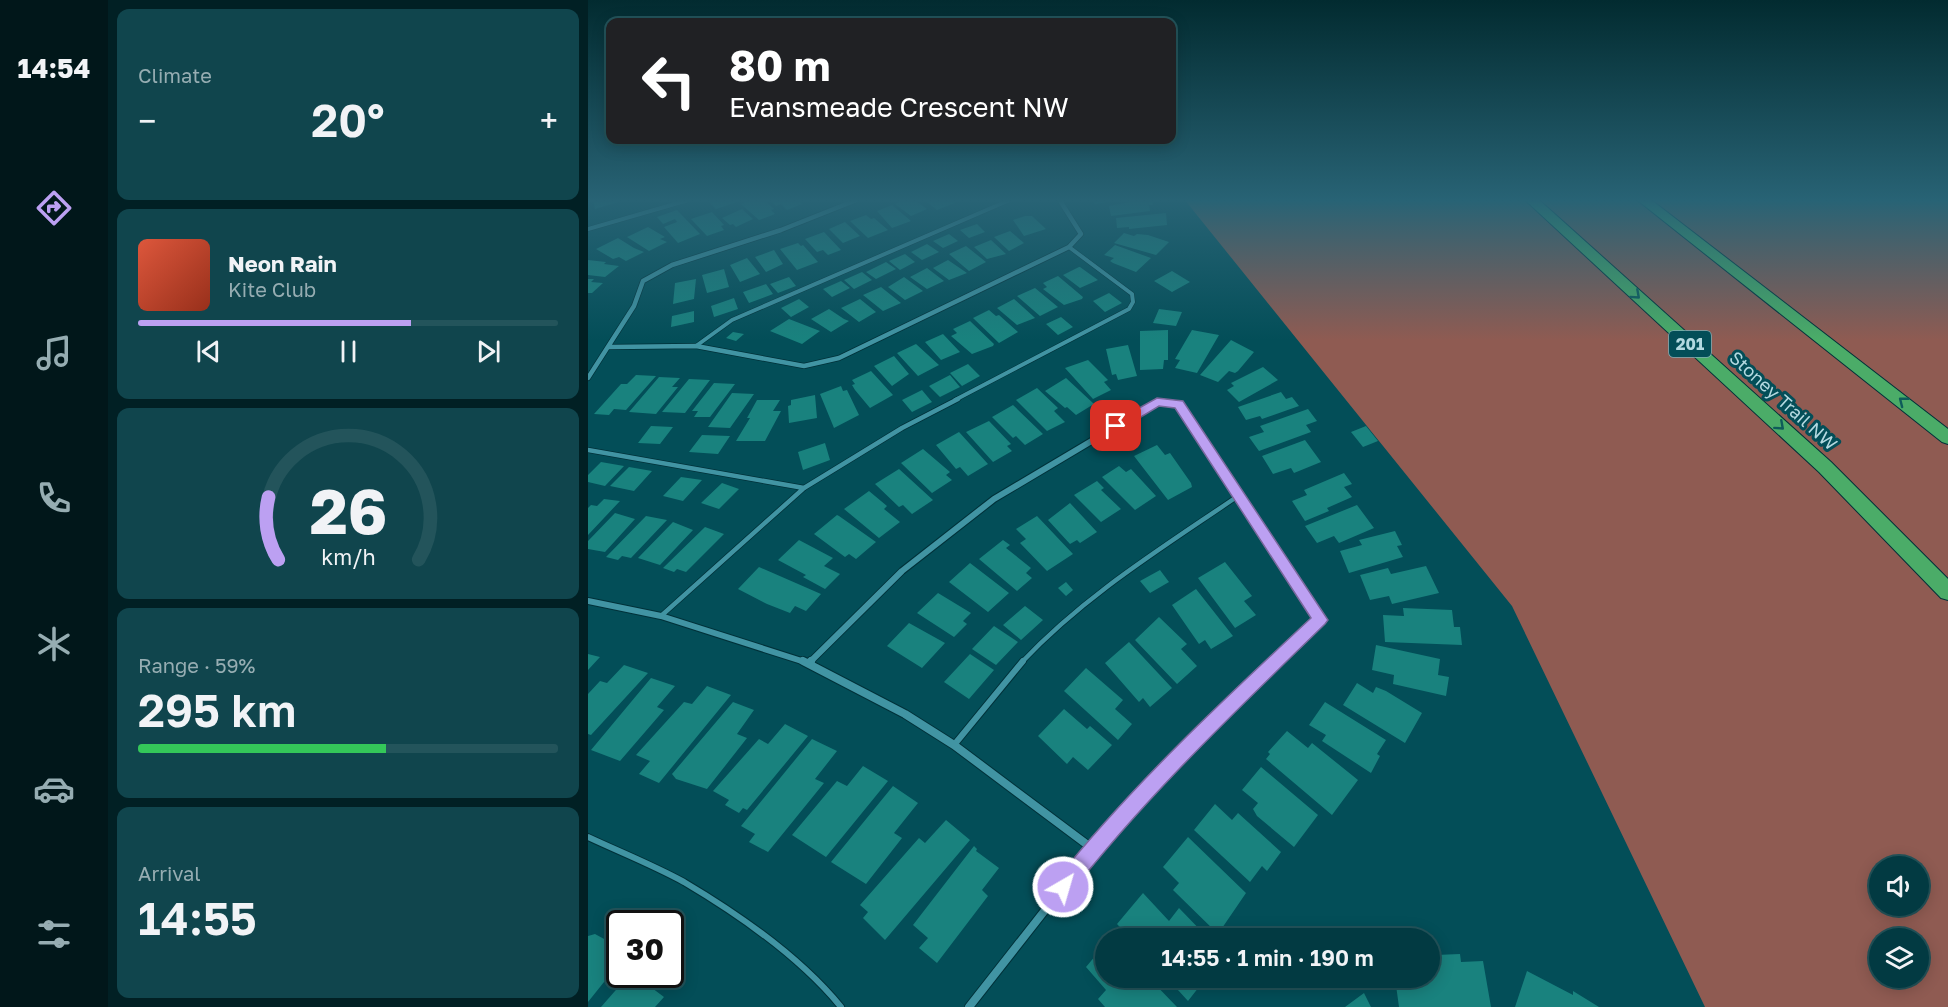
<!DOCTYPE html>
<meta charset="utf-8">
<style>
:root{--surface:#023a42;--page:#10454d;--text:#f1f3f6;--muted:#96adb2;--line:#23545b;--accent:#bca0f2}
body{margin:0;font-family:"Golos Text",sans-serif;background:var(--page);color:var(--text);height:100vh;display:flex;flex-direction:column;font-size:22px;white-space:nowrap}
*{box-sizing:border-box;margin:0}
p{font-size:20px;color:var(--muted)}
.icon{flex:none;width:33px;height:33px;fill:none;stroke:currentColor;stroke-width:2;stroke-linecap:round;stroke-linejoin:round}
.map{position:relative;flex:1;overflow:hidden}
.side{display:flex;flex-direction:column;gap:9px;padding:9px;background:#012024;width:480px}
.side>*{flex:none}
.guide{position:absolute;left:18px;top:18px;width:570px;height:126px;border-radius:12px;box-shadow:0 3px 15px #0003,0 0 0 2px var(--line);background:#202124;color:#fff;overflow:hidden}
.fabs{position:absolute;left:1281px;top:856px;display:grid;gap:12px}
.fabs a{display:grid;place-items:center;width:60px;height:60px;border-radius:50%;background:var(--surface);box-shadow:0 3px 15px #0003,0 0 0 2px var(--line);font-size:30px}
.speed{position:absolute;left:18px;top:910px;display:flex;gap:12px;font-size:30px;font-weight:700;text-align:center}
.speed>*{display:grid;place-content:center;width:78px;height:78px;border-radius:50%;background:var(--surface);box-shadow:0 3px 15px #0003,0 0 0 2px var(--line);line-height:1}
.speed .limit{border:3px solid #111;border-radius:9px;background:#fff;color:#111}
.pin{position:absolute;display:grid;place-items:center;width:51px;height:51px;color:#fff;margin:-26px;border-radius:12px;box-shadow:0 3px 9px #0006}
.me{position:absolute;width:66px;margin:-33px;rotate:38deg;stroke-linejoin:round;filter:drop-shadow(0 0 4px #0008)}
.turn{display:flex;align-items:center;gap:21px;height:126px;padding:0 24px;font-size:27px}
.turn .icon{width:78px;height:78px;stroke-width:2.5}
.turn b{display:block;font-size:42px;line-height:51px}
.big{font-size:45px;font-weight:600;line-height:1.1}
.side .card{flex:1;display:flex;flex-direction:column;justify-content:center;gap:9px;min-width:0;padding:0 21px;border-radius:12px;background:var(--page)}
.side .dial{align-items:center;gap:0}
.dial svg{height:156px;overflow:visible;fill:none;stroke:var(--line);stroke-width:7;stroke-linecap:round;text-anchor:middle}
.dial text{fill:var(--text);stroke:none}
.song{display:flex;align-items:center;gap:18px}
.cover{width:72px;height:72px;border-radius:9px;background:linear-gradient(135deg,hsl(10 70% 55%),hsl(10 70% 35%))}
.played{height:6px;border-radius:3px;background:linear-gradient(90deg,var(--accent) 65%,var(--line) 65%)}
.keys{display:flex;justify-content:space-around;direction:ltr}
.heat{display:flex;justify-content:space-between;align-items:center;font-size:33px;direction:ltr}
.charge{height:9px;border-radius:4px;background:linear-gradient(90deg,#34c759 59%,var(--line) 0)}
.trip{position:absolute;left:507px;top:928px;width:345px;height:60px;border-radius:30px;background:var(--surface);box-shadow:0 3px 15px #0003,0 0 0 2px var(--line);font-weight:600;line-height:60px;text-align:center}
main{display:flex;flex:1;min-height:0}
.dock{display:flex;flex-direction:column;width:108px;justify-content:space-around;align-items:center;background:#01171a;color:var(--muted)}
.dock .icon{width:42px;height:42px}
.dock .current{color:var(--accent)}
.dock b{font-size:27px;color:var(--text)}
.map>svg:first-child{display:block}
.green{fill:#8f5b52;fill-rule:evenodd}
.building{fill:#19827e}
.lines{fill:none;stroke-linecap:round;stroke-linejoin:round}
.lane-far2-casing{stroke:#003139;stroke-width:5}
.lane-far1-casing{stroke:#003139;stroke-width:6}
.lane-casing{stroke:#003139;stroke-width:8}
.street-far2-casing{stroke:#003139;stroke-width:6}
.street-far1-casing{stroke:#003139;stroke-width:8}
.street-casing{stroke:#003139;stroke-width:10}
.highway-casing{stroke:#003139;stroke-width:2}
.lane-far2{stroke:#4194a3;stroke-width:4}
.lane-far1{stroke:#4194a3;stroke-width:4.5}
.lane{stroke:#4194a3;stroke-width:6}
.street-far2{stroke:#4194a3;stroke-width:4.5}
.street-far1{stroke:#4194a3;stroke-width:6}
.street{stroke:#4194a3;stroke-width:8}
.highway{fill:#4bac68;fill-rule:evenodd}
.oneway{stroke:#0e5c5a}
.route{fill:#bca0f2;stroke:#7a689d;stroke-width:1.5}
.labels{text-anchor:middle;stroke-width:6;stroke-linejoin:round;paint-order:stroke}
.shield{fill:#034e58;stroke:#7eafb7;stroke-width:1.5}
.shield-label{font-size:16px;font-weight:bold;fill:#b3d9e0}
.street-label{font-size:18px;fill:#b3d9e0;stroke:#034e58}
</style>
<main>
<nav class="dock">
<b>14:54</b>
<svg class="icon current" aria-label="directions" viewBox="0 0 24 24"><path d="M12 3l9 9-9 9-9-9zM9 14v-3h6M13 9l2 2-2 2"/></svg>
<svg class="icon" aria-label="music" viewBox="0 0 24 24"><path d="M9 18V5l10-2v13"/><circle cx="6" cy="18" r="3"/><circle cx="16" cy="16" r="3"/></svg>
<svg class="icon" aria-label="phone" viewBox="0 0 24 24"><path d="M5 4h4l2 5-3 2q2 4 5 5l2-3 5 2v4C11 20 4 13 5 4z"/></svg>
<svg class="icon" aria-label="climate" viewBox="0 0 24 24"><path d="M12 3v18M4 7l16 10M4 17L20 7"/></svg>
<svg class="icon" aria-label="car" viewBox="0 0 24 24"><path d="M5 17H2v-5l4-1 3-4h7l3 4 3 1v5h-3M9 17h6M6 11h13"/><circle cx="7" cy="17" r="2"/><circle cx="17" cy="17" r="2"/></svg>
<svg class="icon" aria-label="filters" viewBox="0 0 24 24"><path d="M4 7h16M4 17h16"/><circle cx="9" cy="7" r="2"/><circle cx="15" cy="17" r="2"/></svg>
</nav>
<section class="side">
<div class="card"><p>Climate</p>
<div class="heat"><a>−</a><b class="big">20°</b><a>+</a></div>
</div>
<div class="card">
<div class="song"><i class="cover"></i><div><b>Neon Rain</b><p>Kite Club</p></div></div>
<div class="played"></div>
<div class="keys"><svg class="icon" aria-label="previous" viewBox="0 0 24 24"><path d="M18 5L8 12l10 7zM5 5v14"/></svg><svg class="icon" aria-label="pause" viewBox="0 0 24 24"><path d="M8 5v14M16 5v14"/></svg><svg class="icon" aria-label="next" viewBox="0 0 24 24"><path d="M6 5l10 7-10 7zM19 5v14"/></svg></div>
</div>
<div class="card dial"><svg viewBox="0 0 100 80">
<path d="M14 69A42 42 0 1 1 86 69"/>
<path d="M14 69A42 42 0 0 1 9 37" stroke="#bca0f2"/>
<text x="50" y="56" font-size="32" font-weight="700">26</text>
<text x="50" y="72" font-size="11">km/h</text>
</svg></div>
<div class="card"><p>Range · 59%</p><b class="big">295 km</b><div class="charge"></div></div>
<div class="card"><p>Arrival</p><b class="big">14:55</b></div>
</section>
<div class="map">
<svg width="1360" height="1007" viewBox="0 0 1360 1007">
<rect width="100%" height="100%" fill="#034e58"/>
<path class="green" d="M596 199H1360V1007H1117L924 606ZM1292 867H1330V906H1292ZM1292 939H1330V978H1292Z"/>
<path class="building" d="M5 199H30V202L7 209Z
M125 199H147L149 202 128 209 120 201Z
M164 199H175L186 209 183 210 187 214 171 220 153 204Z
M181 199H209L214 204 199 210 193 204 188 206Z
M317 199H325L339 209 323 216 307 204Z
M335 199H363L367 203 349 210Z
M503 199H532V200L507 204Z
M558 199H564L565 205H561L562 211 523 216 521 206Z
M304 205 316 215 323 221 304 228 289 211Z
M154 209 165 219 148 227 145 224 142 225 134 218Z
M89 210 112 234 90 243 76 227 89 222 87 219 75 224 69 217Z
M124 212 136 225 133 226 136 230 119 236 103 219Z
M578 213 579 225 541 229V227L529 228 528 218Z
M278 215 283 219 286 218 300 230 280 238 262 221Z
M437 216H444L458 229 436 236 425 220Z
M257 222 258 223 272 236 255 243 241 229Z
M389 224 397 232 381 238 372 230Z
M60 227 77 237 72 239 79 242 61 251 39 237Z
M422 231 436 243 421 251 406 237Z
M236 232 253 250 240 255 235 250 229 252 217 239Z
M536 233 546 236 549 234 560 235 581 242 568 255 526 243Z
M361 234 370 241 355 248 345 241Z
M30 238 46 248 56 252 38 261 31 257 25 259 8 249Z
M403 240 418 254 399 259 386 247Z
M210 243 213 246 215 245 230 262 209 270 192 249Z
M339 244 351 252 334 260 323 252Z
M527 245 563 258 548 272 525 263 522 261 526 258 516 255Z
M378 246 398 262 381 271 361 254Z
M186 250 195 264 178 272 167 257Z
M317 254 327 262 312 270 301 261Z
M159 258 172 274 152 282 142 265Z
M0 260 18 262 16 264 31 266 17 277 0 275Z
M360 260 379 273 361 280 345 268Z
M298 262 308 269 288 279 278 272Z
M491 267H492L510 280 492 288 475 275Z
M339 268 356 281 339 289 322 277Z
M136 269 141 287 119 293 114 275Z
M584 271 602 282 584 292 566 281Z
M274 272 284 280 266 289 256 280Z
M470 276 495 297 494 299 476 305 455 289 459 287 455 283Z
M201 277 208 286 190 293 182 284Z
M316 277 335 291 317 300 300 287Z
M0 279H6L3 282 15 283 4 293H0Z
M108 279 106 299 85 304 87 283Z
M253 281 262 288 244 297 235 289Z
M178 284 185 294 161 303 155 292Z
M293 287 313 303 295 311 275 295Z
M447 288 470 307 452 316 429 296Z
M521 293 534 303 517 312 505 301Z
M146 298 150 309 126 317 123 306Z
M211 299 221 307 203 317 193 308Z
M272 299 288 312 271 322 253 308Z
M426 299 446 317 447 318 429 325 409 308Z
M241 309 256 319 261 321 243 332 223 319Z
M571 309 594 312 588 326 565 323Z
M401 310 408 316 411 315 430 332 411 343 385 318Z
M106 311V322L83 327 84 316Z
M473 317 485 327 470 335 458 324Z
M201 319 232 331 214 344 182 331Z
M382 321 406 344 405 346 384 354 363 336 369 333 365 329Z
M580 330V360H576L575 369 552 370V331Z
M604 330 631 335 609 373 587 368 592 360 587 359Z
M145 332 156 334 148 341 138 338Z
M355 334 372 352 353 360 337 342Z
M643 340 666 352 650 371 647 373 641 371 630 382 612 375Z
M328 344 351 365 330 376 309 353Z
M540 345 549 376 530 380 528 374 524 375 518 349Z
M306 356 321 374 304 386 286 366Z
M500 360 520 380 516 382 523 390 505 399 477 368Z
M380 364 392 376 374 386 362 373Z
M675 367 690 380 651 402 639 390 646 386 643 383Z
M283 371 305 395 282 408 267 390 264 385 267 384 264 380Z
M48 375 68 376 38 410 26 409 21 415 6 414 33 384H39Z
M362 375 372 387 352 397 341 386Z
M71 377 92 378 84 387H90L68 414 41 412Z
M478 378 506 404 488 415 479 407 477 408 457 391Z
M101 379 122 380 97 413 74 412Z
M126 383 147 384 122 417H106L110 411H104Z
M253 386 255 391 259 390 271 415 246 428 232 394Z
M449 388 470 408 466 411 477 422 459 431 428 400Z
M334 390 344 402 324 412 314 400Z
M693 392 698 399 704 397 711 406 674 419 672 416 658 420 650 407Z
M144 393 166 394 142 428 120 427Z
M227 395 229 418 201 423 200 406 203 405V400Z
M169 400H192L185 411H193L177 441H148L162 418H159Z
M425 405 455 434 437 445 428 436 425 438 404 417Z
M720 409 729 421 718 425 723 432 671 451 661 437 676 432 672 426Z
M401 421 423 444 419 446 424 451 405 462 378 432Z
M63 426 85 427 72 444 50 443Z
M778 426 790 441 775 447 763 432Z
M371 432 400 464 380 476 372 467 368 469 348 445Z
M114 435 142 436 130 454 101 452Z
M717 440 733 462 706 473 703 468 685 474 674 456Z
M237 443 242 460 215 470 210 452Z
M569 445 577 455 582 453 603 483 604 487 580 500 546 456Z
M335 449 362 472 358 475 364 480 344 493 313 463Z
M13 462 36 466 17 486 0 482V475Z
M531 466 538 472 543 469 568 496 547 510 514 477Z
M41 467 64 471 46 491 22 486Z
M311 469 345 500 324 514 315 505 311 507 287 484Z
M756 473 764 484 756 487 764 497 739 508 741 511 717 521 704 501 719 495 716 490Z
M93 477 114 480 95 501 75 496Z
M509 481 516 488 513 490 533 509 513 522 486 495Z
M134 483 151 489 131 509 113 503Z
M281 491 299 506 296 509 312 522 291 538 256 509Z
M16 499 32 501 0 535V508L3 505 9 506Z
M482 503 509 532 492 543 489 540 482 544 460 520Z
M769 505 786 528 751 543 746 536 729 543 717 526Z
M27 513 47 519 17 552 0 549V541Z
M249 515 251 516 288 542 268 559 261 554 257 557 226 534Z
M58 516 79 520 43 558 34 556 30 560 18 557Z
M449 516 485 554 459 571 432 543 438 539 428 529Z
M85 522 105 530 72 565 50 558Z
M117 527 136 534 98 572 89 569 86 572 75 568Z
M807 531 814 545 809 546 815 557 761 573 752 551 774 545 771 540Z
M211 540 245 558 236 566 252 574 237 589 215 577 218 575 190 560Z
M415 540 422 545 418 548 443 568 438 573 444 578 429 591 391 559Z
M637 562 664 596 656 601 668 615 647 628 610 578Z
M382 563 421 593 400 612 361 582Z
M838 566 851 593 804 604 801 596 782 600 772 575 800 568 803 574Z
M171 567 233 594 218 611 207 606 202 613 179 604 150 589Z
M572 570 581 582 562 593 552 581Z
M478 582 485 590 478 596 470 588Z
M608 589 645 636 623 649 617 640 611 644 584 605Z
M350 593 383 613 375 621 379 624 366 637 329 613Z
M437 606 455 620 433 640 415 625Z
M815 608 864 610 866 627H872L874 645 797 642 795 615 816 616Z
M571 617 599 644 593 649 609 666 589 684 547 640Z
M321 623 357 643 334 668 299 646Z
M406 626 430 642 408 665 384 649Z
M541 642 584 688 562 707 555 698 551 702 517 663Z
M788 645 852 659 850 675 861 677 858 696 805 684 806 675 784 670Z
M0 654 12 657 0 670Z
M382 654 406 670 381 699 356 682Z
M36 665 60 673 3 735 0 734V694L12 681 19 683Z
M498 668 535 700 527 709 544 724 530 740 476 691Z
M63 678 87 686 69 707 76 710 32 761 3 750Z
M769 683 785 693 788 687 798 691 834 713 817 743 755 705Z
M119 686 143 695 71 783 51 774 62 761 48 755 96 702 104 704Z
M145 702 166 710 149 734 159 738 119 789 88 779 84 774Z
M737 702 798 740 789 754 792 756 783 773 734 741 738 735 721 725Z
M476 709 499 729 502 726 524 745 500 770 485 757 479 764 450 736Z
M197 724 220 736 159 810 155 808 151 813 137 805 141 800 125 791 171 739 180 744Z
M699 731 720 748 724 743 770 780 744 815 678 759 682 754 680 752Z
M224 739 249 751 227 779 236 783 180 852 161 842 167 834 153 826Z
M275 766 300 781 238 857 204 835 249 781 259 786Z
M673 767 730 815 706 847 669 816 665 809 670 803 654 790Z
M305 786 330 803 306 833 314 838 278 884 243 862Z
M627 804 644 820 650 813 693 852 679 871 674 866 662 882 606 830Z
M358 820 382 840 297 940 275 918 280 912 272 905 331 838 337 843Z
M600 837 658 893 630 934 585 890 591 883 575 867Z
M386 846 389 849 388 851 411 868 394 890 400 896 349 963 331 948 340 938 325 925Z
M555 893 581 921 591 908 621 939H543L529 924Z
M7 934 18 940 17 947 32 955V962L0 1002V936Z
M518 943V978H561L589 1007H517L510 999 518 990 498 967Z
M872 954 873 962 895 961 903 1007H811L807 978H842V964H850L848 955Z
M939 971 985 995V991L1011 1007H927Z
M41 975H54L63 982 60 985 76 997 67 1007H13Z
M579 978H618L600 1001Z
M776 993 783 1007H757Z"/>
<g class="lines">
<defs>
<path id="lane-far2" d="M0 229 104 199
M108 346 144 320 424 199
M367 400 541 309 545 302 544 294 481 247"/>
<path id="lane-far1" d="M0 450 216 488
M73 616 216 488 314 428 370 399
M433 663C497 595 574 548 650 496"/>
<path id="lane" d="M366 745 435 661
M0 837C32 852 65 865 96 882 150 914 213 958 253 1007"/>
<path id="street-far2" d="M22 347 108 346 216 366 251 358 481 247 493 234 471 199
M0 378 46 306 55 281 84 265 193 230 271 199"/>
<path id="street-far1" d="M0 601 73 616 220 663
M221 663 314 571 406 499 569 402 590 404 732 620 687 663"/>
<path id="street" d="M215 661 317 714 366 745 505 849
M221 663 223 661
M381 1007 505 849 629 717 688 661"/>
<path id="highway" d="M936 199H950L1243 462 1360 579V600L1353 598 1231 472Z
M1048 199H1062L1360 429V444L1354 442Z"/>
</defs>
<use href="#lane-far2" class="lane-far2-casing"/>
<use href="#lane-far1" class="lane-far1-casing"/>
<use href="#lane" class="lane-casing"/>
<use href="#street-far2" class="street-far2-casing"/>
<use href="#street-far1" class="street-far1-casing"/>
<use href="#street" class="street-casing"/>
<use href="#highway" class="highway-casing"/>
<use href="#lane-far2" class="lane-far2"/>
<use href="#lane-far1" class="lane-far1"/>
<use href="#lane" class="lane"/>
<use href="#street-far2" class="street-far2"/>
<use href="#street-far1" class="street-far1"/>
<use href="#street" class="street"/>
<use href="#highway" class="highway"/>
</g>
<defs><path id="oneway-chevron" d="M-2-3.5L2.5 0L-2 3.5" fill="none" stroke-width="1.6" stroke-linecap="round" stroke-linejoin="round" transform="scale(1.5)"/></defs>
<g class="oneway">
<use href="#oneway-chevron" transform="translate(1048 295) rotate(42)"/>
<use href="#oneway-chevron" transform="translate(1315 401) rotate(-142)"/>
<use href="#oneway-chevron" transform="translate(1192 426) rotate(42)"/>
</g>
<linearGradient id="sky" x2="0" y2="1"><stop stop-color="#022b30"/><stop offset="0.59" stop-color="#286375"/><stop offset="1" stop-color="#286375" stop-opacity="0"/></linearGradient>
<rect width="1360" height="340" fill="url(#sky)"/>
<path class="route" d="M569 398 595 401 740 620 737 624C649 710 558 796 482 894L475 896 468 894 466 887 468 880C544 785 634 701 723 618L587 408 571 406 533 429H524L522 426 524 423Z"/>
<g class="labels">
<rect class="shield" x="1081" y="331" width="42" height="26" rx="4.5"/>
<g class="shield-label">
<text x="1102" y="350">201</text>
</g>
<g class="street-label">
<text transform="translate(1195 401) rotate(42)" y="6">Stoney Trail NW</text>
</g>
</g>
</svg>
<div class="fabs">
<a><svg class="icon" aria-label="sound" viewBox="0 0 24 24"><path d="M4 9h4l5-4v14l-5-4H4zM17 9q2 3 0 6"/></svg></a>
<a><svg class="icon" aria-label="layers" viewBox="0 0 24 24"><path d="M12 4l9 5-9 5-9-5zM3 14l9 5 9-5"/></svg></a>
</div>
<div class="speed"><div class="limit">30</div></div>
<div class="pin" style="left:528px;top:426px;background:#d93025"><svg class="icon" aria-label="arrive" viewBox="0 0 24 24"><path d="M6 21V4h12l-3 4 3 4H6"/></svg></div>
<svg class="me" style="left:475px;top:887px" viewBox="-20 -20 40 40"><circle r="17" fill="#bca0f2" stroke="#fff" stroke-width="3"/><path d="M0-11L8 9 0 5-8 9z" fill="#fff"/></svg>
<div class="trip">14:55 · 1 min · 190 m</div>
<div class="guide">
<div class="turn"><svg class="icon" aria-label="left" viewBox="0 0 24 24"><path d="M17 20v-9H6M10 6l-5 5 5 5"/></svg><div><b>80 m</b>Evansmeade Crescent NW</div></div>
</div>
</div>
</main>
